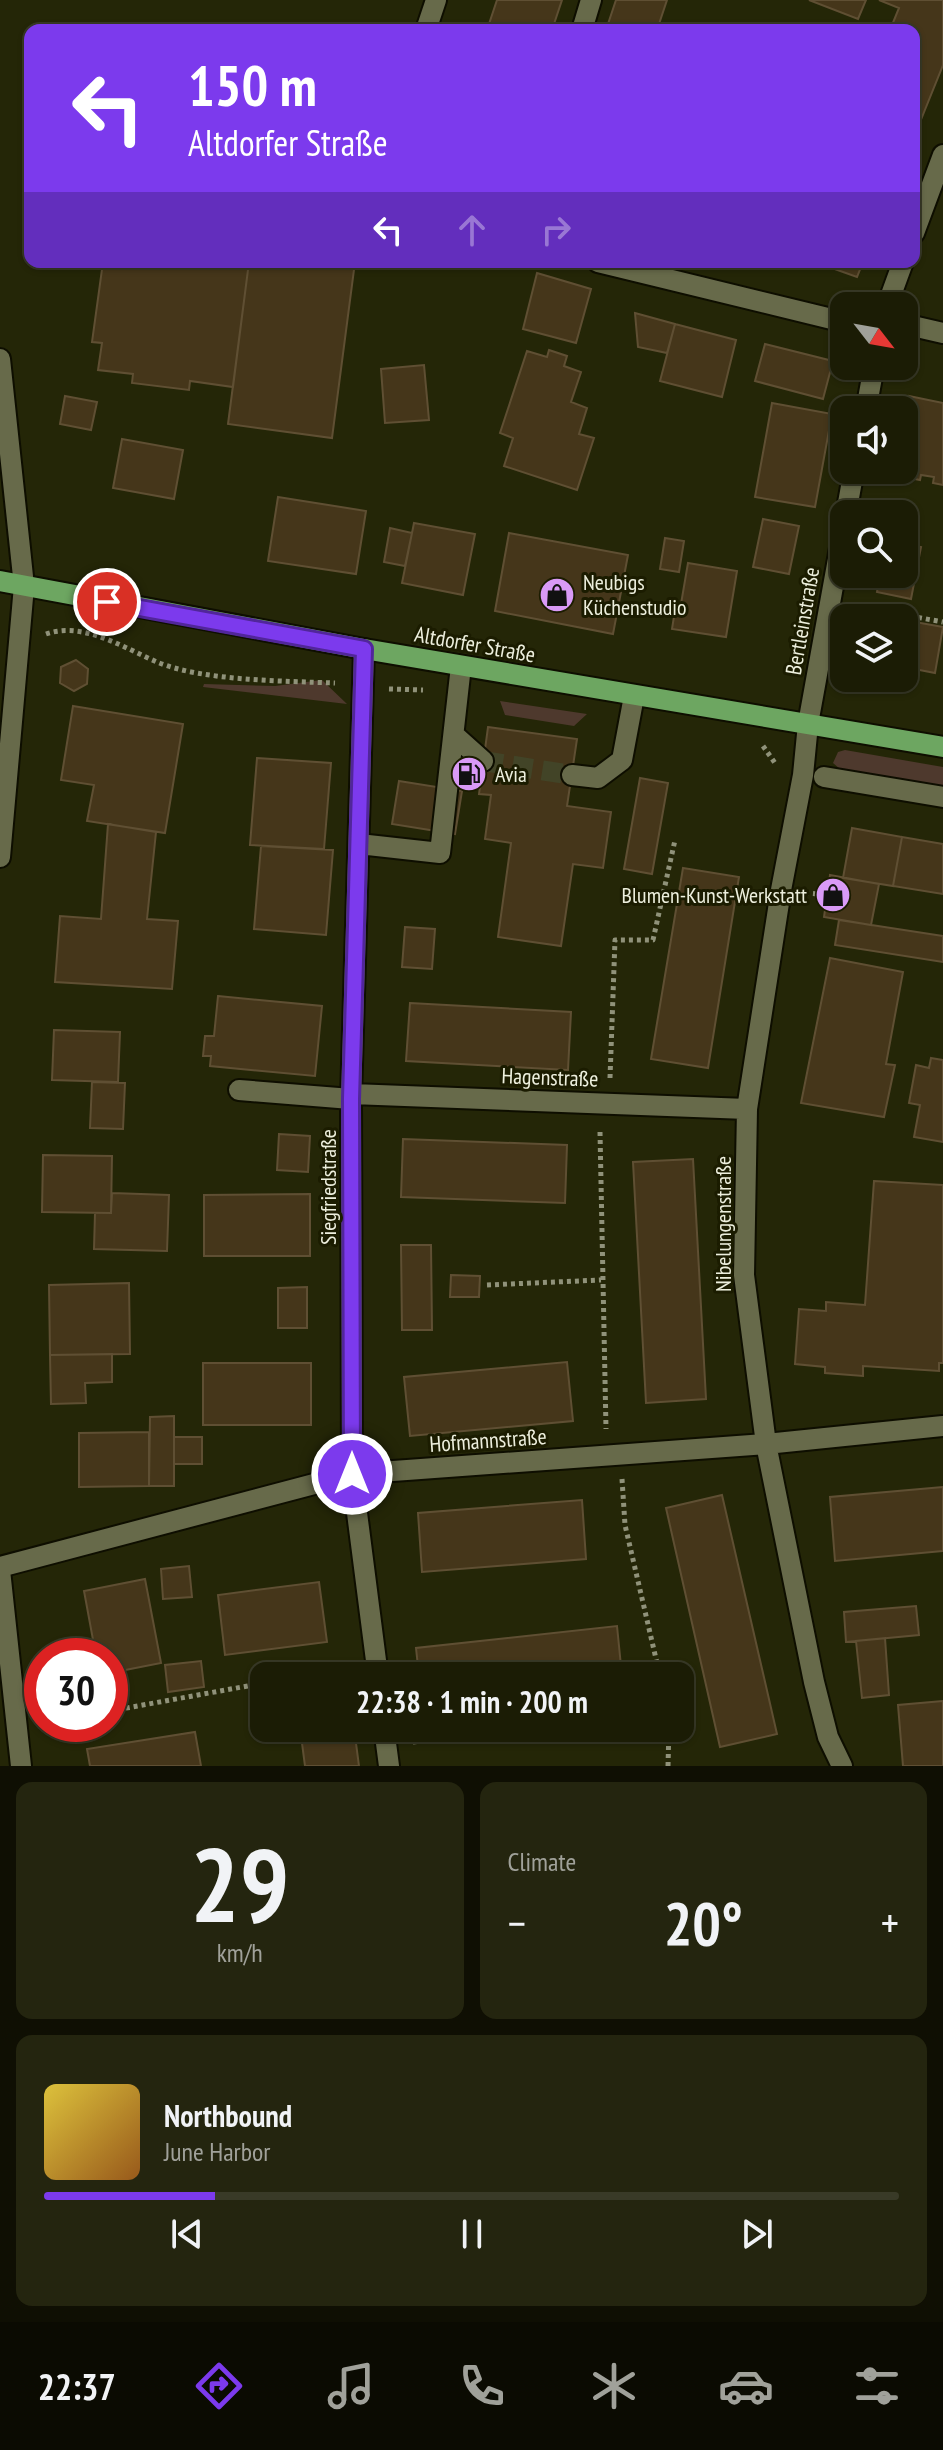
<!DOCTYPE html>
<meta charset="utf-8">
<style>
:root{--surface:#1b1c05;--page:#24250f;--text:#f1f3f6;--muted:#a0a19a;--line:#393a27;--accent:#7c3aed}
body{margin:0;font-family:"PT Sans Narrow",sans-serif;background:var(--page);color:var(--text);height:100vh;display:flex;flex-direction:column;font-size:30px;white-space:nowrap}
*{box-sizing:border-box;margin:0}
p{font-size:26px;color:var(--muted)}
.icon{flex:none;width:44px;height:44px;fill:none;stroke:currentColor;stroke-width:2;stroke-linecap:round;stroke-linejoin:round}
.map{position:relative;height:1766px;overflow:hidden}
.details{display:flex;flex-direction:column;gap:16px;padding:16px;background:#0f0f03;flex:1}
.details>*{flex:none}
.top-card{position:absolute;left:24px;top:24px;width:896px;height:244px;border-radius:16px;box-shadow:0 2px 6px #0004,0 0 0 2px var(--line);background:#7c3aed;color:#fff;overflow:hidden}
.needle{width:52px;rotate:121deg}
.fabs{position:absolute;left:830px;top:292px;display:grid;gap:16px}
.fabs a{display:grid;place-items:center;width:88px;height:88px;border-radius:16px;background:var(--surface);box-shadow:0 2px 6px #0004,0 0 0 2px var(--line);font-size:40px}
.speed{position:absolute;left:24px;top:1638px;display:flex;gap:16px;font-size:40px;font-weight:700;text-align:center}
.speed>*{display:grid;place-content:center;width:104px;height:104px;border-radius:50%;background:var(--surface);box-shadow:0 2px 6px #0004,0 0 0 2px var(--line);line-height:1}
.speed .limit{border:12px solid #d22;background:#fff;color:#111}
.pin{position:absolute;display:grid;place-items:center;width:68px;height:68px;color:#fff;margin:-34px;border:4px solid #fff;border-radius:50%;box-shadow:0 2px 8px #0007}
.me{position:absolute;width:88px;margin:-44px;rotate:0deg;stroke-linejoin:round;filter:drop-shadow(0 0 6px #0008)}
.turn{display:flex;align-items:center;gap:28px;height:168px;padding:0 32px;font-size:36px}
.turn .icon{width:104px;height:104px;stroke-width:2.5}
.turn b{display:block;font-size:56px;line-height:68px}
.lanes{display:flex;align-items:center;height:76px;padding:0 32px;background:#0003;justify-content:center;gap:40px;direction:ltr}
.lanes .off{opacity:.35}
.big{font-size:60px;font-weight:700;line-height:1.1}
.details .card{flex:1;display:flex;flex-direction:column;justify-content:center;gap:12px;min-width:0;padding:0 28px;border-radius:16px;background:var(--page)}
.details .dial{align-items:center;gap:0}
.dial b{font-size:104px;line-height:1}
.song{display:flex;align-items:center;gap:24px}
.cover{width:96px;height:96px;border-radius:12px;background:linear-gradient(135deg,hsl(50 70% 55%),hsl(30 70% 35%))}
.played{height:8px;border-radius:4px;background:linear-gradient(90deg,var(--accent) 20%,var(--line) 20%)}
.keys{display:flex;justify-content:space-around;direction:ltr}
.heat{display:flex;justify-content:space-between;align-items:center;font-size:44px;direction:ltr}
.details .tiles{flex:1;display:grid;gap:16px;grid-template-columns:1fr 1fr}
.card:last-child{grid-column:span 2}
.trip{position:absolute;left:250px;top:1662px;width:444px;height:80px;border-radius:16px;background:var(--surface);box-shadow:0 2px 6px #0004,0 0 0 2px var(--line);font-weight:700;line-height:80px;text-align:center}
.menu{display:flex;height:128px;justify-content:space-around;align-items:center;background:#0b0b02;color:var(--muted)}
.menu .icon{width:56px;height:56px}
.menu .selected{color:var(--accent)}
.menu b{font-size:36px;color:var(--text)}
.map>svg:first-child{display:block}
.green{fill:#4e392d}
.building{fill:#45361a;stroke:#5f4f33;stroke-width:2}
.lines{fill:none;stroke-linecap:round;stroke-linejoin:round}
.minor-tunnel{stroke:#424427;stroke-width:20;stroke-dasharray:20 10;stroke-linecap:butt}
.minor-casing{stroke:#0e0e00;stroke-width:24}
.major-casing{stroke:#0e0e00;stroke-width:24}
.path{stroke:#90927a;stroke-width:5;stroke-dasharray:4 4;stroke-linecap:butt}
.minor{stroke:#676a4a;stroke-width:20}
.major{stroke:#6da661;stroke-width:20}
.route-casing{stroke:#51269a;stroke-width:20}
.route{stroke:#7c3aed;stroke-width:14}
.labels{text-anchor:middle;stroke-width:6;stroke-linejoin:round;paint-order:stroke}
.poi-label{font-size:22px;fill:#edefdd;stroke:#1b1c00;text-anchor:start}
.street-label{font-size:22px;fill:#edefdd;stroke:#1b1c00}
</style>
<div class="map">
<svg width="943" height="1766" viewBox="0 0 943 1766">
<rect width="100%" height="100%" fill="#242607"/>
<path class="green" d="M322 680 347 704 203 687 204 684 275 686Z
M500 701 587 714 574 726 505 715Z
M845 750 943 767V786L840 769 833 763 838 752Z"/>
<path class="building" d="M497 0H562L552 30H487Z
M616 0H667L657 30H606Z
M809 0H866L858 19Z
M879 0H943V65L914 137V30H890L899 8Z
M103 262H249L233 387 190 381 189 390 132 383 133 374 98 370 102 343 92 342Z
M249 262H355L332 438 228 424Z
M815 262H863L857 277Z
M537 273 591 289 576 343 523 329Z
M635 313 675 324 667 353 638 347Z
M675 324 736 340 722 397 660 381Z
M765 344 833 361 823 399 755 381Z
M549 350 567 356 564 366 581 372 571 402 587 408 579 434 594 438 577 490 504 466 513 438 500 433 527 351 547 357Z
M424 365 429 420 385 423 381 369Z
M65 396 97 402 91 430 60 424Z
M909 396 943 403V485L933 483 934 477 921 475 920 480 894 475 895 470H904V425Z
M772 403 832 414 815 507 755 497Z
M122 439 183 450 174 499 113 488Z
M278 497 366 511 356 574 268 561Z
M763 519 799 526 789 574 753 567Z
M414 523 475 534 463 595 402 583Z
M390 528 412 533 405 566 384 562Z
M509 533 628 555 613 634 495 611Z
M665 538 684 541 679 572 660 569Z
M904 544 921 547 911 599 877 592 880 574H904Z
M688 563 737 571 726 637 672 629 676 604H681Z
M904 620 943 627 935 673 904 667Z
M76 660 88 669 87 684 74 691 60 683 61 667Z
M73 706 183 724 165 833 87 821 94 785 61 780Z
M488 727 577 739 567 806 611 812 603 868 573 864 561 946 498 937 511 843 485 839 491 795 479 794Z
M257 758 331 763 324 849 250 845Z
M640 778 668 783 652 874 624 869Z
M399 781 462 791 455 834 392 824Z
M108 824 156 832 147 919 178 921 172 989 55 982 60 916 101 919Z
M852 828 902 837 893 886 843 878Z
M902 837 943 844V894L893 886Z
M261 846 333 850 326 935 254 929Z
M683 868 739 877 708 1068 651 1059Z
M830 875 879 884 871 925 824 917Z
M839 920 943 936V962L835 945Z
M405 927 435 929 432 969 402 967Z
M830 958 903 972 886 1064 895 1065 884 1117 801 1103Z
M218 996 322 1006 315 1076 210 1066 211 1056H203L205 1036H214Z
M410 1003 571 1012 568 1070 406 1061Z
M54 1030 120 1032 118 1082 52 1080Z
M931 1058 943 1060V1142L914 1137 920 1105 909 1103 916 1065 929 1068Z
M92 1082 125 1083 123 1129 90 1128Z
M279 1134 310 1136 308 1172 277 1170Z
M403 1139 567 1145 565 1203 401 1197Z
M43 1155 112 1156 111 1213 42 1212Z
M693 1159 706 1399 646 1403 633 1162Z
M874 1181 943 1185V1363H939V1371L863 1366V1376L825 1373V1367L795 1364 799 1309 826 1311V1302L865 1305Z
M112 1193 169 1195 167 1251 94 1249 95 1213H111Z
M310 1194V1256H204V1195Z
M401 1245H431L432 1330H402Z
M451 1275 480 1276 479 1297H450Z
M129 1283 130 1354 50 1355 49 1285Z
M307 1287V1328H278V1288Z
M112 1354V1382L85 1383 86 1403 51 1404 50 1355Z
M567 1362 573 1421 410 1436 404 1377Z
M203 1363H311V1425H203Z
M174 1416V1486H149L150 1417Z
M149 1432V1486L79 1487V1433Z
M174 1437H202V1464H174Z
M943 1487V1551L835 1561 830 1497Z
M722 1495 777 1734 720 1747 666 1508Z
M582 1500 586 1559 422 1572 418 1513Z
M189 1566 192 1597 163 1599 161 1569Z
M145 1579 161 1663 110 1673V1656H96L84 1591Z
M319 1582 327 1642 225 1655 218 1595Z
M916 1606 919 1635 846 1642 844 1612Z
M617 1626 622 1676H419L416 1648Z
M885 1638 889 1695 862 1698 856 1641Z
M201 1661 204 1687 168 1692 165 1665Z
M943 1701V1766H903L898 1705Z
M300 1728H354L359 1766H305Z
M195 1732 201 1766H90L87 1749Z"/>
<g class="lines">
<path class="minor-tunnel" d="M483 761 572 775"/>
<defs>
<path id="minor" d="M426 30 436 0
M582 30 591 0
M914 233 943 155
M598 262 844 322
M887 306 903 262
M904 324 943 333
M0 359 24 586 0 857
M866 410 874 366
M846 514 854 470
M364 649 351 1099 352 1474 378 1676
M454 735 483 761
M572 775 598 778 622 760 634 696
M824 777 943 797
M359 844 440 853 461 666
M239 1090 351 1099
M352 1094 747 1109
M0 1567 352 1474 766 1444 943 1426
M0 1570 21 1766
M384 1728 389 1766
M842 1766 828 1737 814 1682 766 1444 744 1275 747 1109 781 890 803 775 808 724 844 526"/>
<path id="major" d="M0 581 364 649 943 747"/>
</defs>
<use href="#minor" class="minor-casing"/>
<use href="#major" class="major-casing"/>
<path class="path" d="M855 606 943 622
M46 634C83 621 124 648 157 662 202 681 286 681 335 683
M389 689 423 690
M763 746 775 763
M805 893 818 894
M610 1078 615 940H653L675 840
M600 1132 606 1429
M487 1285 601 1280
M622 1479 625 1525 660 1676
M300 1676 350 1667
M110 1711 264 1683
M413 1742 563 1728
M668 1766 669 1728"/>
<use href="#minor" class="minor"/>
<use href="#major" class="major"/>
</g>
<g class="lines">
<defs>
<path id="route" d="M107 602 364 649 351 1099 352 1474"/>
</defs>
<use href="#route" class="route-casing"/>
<use href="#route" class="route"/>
</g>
<defs>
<symbol id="shop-disc" viewBox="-11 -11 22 22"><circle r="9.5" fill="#d99af7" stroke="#1b1c00"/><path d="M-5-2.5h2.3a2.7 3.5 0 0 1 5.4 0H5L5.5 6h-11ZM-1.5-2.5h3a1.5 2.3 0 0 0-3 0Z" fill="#111"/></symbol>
<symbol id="fuel-disc" viewBox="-11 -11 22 22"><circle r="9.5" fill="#d99af7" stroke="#1b1c00"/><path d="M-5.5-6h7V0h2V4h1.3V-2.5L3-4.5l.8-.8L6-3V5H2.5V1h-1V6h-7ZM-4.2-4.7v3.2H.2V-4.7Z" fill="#111"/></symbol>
</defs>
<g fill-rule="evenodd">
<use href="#shop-disc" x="537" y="575" width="40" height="40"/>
<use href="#fuel-disc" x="449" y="754" width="40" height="40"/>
<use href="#shop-disc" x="813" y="875" width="40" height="40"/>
</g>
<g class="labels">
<g class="poi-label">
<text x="583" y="590">Neubigs<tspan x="583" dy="25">Küchenstudio</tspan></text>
<text x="495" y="782">Avia</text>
<text x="807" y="903" text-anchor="end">Blumen-Kunst-Werkstatt</text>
</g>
<g class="street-label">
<text transform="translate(802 621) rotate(-80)" y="8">Bertleinstraße</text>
<text transform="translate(475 644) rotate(10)" y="8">Altdorfer Straße</text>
<text transform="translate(550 1077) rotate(2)" y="8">Hagenstraße</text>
<text transform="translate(328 1187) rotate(-90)" y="8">Siegfriedstraße</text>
<text transform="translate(723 1224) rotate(-90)" y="8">Nibelungenstraße</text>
<text transform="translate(488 1440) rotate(-4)" y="8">Hofmannstraße</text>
</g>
</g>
</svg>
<div class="fabs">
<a><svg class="needle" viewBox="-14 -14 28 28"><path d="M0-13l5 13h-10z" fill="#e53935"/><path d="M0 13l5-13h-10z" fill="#a0a19a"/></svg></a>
<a><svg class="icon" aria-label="sound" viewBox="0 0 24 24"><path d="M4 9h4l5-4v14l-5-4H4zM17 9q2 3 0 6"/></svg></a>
<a><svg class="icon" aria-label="search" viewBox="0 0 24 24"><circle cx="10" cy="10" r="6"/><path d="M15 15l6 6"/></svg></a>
<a><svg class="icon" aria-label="layers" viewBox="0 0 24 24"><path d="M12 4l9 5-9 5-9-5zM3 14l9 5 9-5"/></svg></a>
</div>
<div class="speed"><div class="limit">30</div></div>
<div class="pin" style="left:107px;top:602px;background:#d93025"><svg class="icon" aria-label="arrive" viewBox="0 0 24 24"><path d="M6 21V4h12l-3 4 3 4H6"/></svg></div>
<svg class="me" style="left:352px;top:1474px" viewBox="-20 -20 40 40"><circle r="17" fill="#7c3aed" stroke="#fff" stroke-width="3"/><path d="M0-11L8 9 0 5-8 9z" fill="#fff"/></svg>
<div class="trip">22:38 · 1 min · 200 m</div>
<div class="top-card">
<div class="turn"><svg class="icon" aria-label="left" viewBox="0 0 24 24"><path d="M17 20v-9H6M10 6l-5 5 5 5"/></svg><div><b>150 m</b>Altdorfer Straße</div></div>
<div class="lanes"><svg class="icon" aria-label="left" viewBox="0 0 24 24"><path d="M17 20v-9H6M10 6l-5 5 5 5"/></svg><svg class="icon off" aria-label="ahead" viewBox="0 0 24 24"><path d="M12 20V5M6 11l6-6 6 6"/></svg><svg class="icon off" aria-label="right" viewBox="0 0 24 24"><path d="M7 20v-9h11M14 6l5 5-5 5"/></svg></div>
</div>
</div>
<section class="details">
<div class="tiles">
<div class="card dial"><b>29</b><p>km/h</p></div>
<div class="card"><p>Climate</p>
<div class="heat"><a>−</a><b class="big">20°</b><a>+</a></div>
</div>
<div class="card">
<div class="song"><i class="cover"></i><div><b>Northbound</b><p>June Harbor</p></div></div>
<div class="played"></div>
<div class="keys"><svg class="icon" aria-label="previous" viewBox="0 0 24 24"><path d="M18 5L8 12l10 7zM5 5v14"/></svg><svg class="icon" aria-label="pause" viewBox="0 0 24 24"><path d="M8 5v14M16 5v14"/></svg><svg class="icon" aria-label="next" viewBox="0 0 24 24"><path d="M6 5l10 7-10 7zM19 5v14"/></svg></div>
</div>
</div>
</section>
<nav class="menu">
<b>22:37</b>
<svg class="icon selected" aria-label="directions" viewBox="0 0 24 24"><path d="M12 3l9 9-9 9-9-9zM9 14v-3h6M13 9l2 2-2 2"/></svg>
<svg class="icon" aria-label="music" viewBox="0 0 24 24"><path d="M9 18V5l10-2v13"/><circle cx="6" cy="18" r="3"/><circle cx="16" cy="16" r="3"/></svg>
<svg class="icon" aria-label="phone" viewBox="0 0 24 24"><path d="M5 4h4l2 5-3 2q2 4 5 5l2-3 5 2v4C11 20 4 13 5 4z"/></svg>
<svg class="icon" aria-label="climate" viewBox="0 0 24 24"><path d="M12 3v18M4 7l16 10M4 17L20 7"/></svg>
<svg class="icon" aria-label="car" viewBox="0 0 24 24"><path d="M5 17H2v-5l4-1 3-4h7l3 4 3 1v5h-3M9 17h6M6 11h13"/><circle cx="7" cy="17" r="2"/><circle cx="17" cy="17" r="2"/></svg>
<svg class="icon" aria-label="filters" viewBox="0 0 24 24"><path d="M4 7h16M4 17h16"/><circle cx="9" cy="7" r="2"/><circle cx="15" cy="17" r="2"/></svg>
</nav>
